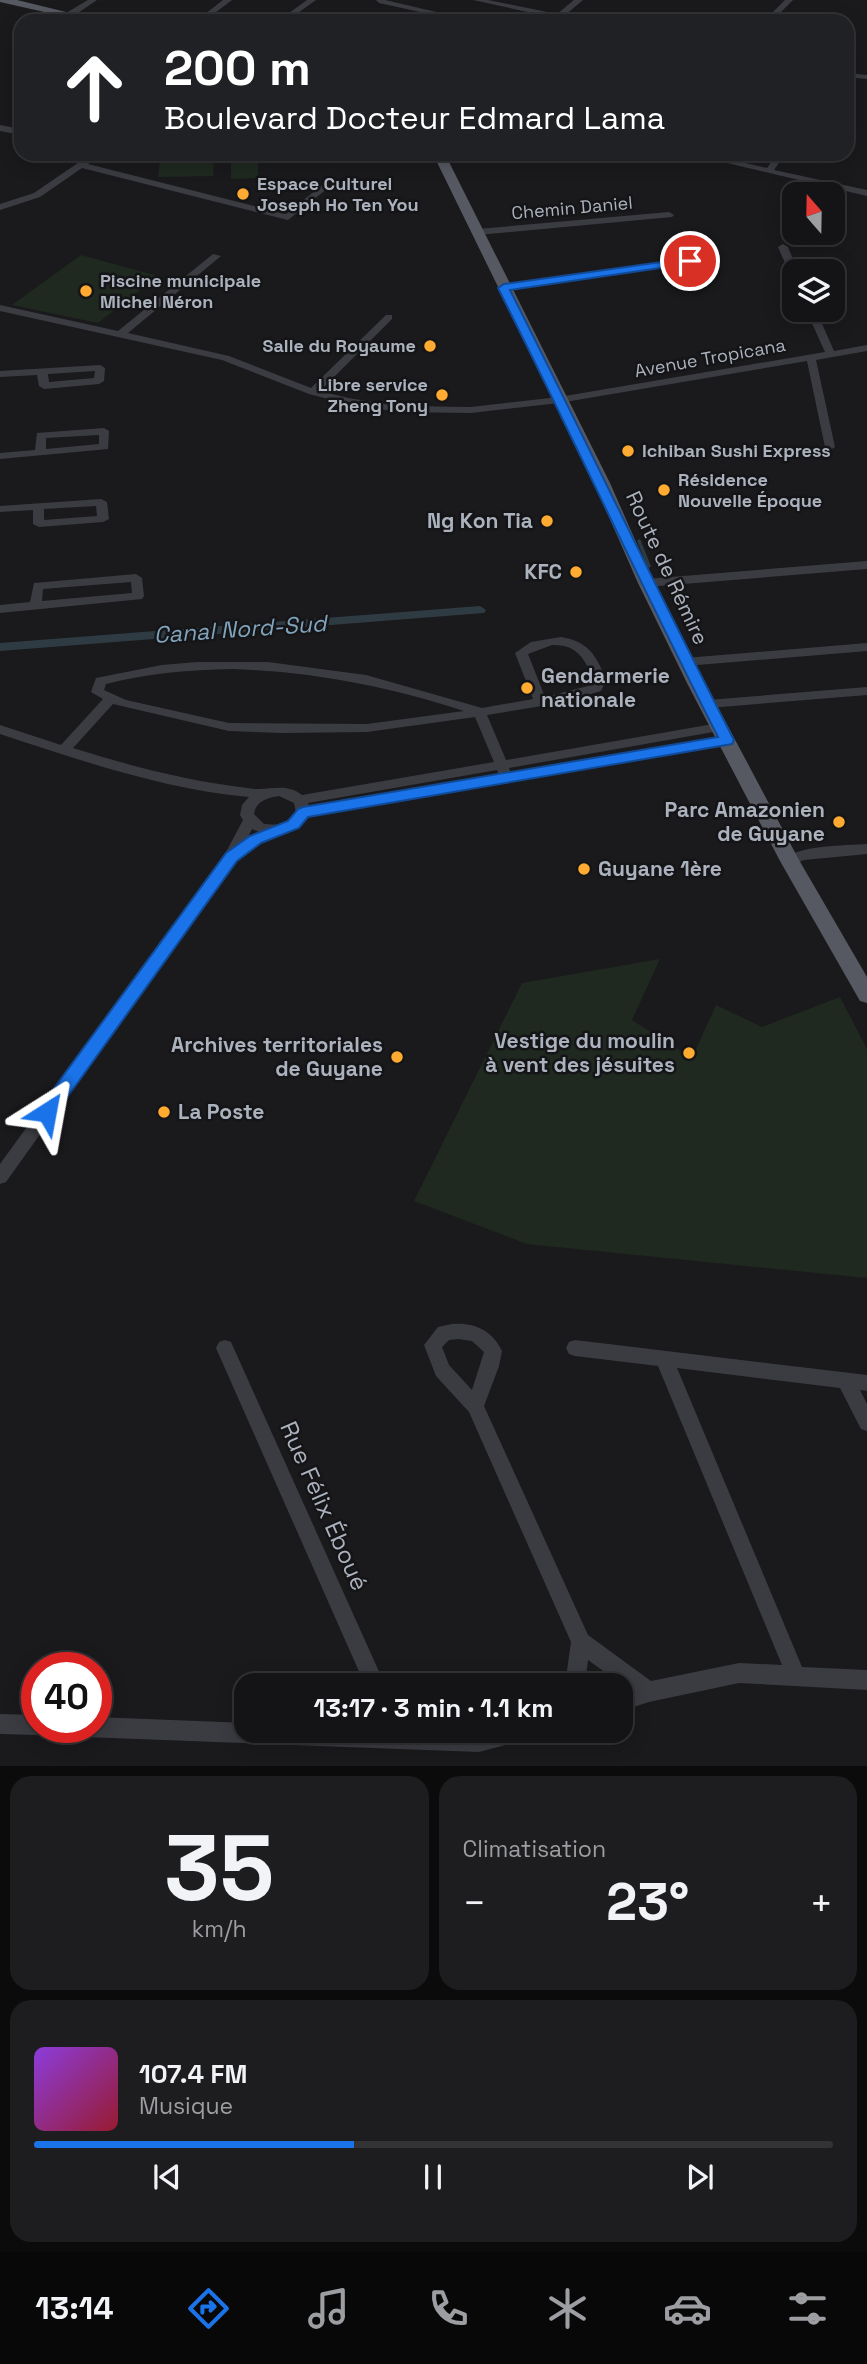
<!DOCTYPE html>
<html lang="fr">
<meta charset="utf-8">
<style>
:root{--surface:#141416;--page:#1d1d1f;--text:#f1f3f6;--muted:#9d9ea1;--line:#333335;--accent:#1a73e8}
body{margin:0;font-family:"Space Grotesk",sans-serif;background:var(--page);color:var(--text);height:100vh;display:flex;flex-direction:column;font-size:26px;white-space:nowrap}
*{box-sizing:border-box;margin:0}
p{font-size:23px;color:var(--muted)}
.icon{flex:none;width:38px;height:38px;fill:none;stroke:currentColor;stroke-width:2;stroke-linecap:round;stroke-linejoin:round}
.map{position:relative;height:1766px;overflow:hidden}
.details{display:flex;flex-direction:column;gap:10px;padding:10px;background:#0b0b0c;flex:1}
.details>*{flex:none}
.hud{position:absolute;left:14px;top:14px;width:840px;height:147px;border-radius:21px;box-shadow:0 4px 18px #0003,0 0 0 2px var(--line);background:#202124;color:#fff;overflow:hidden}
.needle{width:46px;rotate:340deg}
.tools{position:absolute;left:782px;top:182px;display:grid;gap:14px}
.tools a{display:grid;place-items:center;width:63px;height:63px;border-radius:14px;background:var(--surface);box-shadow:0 4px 18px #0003,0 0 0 2px var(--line);font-size:35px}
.speed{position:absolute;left:21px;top:1652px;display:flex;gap:14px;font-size:35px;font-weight:700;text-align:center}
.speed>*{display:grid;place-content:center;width:91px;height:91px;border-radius:50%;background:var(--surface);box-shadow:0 4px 18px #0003,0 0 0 2px var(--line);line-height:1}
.speed .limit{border:10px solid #d22;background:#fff;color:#111}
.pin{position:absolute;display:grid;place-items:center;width:60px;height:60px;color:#fff;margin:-30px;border:4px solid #fff;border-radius:50%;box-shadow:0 2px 7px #0007}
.me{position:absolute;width:77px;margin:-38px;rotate:34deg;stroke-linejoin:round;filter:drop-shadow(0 0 5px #0008)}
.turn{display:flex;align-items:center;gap:24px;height:147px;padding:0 35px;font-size:32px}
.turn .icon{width:91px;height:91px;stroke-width:2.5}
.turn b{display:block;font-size:49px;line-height:60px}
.big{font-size:52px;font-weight:800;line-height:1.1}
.details .widget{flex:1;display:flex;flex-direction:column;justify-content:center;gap:10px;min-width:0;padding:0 24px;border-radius:21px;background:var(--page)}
.details .dial{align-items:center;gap:0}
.dial b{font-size:91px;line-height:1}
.song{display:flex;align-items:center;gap:21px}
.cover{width:84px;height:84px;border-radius:10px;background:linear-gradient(135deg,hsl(270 70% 55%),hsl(350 70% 35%))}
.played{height:7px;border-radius:4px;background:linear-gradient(90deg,var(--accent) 40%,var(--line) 40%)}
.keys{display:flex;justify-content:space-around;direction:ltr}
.heat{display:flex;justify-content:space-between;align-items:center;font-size:38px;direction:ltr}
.details .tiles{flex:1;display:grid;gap:10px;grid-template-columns:1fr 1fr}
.widget:last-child{grid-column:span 2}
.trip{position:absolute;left:234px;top:1673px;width:399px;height:70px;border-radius:21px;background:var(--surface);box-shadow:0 4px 18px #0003,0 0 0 2px var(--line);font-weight:800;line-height:70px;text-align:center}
.tabs{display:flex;height:112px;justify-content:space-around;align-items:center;background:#080809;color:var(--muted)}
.tabs .icon{width:49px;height:49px}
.tabs .on{color:var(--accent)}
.tabs b{font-size:32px;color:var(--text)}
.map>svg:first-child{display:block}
.green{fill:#1f2920}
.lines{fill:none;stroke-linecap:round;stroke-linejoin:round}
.stream{stroke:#2e3b43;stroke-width:3.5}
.canal{fill:#2e3b43;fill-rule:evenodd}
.minor{fill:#3b3c42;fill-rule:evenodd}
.major{fill:#565961;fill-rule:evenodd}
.route{fill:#1a73e8;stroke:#114b97;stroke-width:2}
.poi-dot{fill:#ffaa30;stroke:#151518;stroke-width:2.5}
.labels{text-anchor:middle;stroke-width:5;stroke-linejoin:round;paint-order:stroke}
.far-poi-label{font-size:18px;font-weight:bold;fill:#abb2bd;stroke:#151518;text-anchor:start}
.far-street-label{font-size:18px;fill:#abb2bd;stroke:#151518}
.poi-label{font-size:21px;font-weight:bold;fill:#abb2bd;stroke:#151518;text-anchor:end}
.street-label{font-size:21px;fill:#abb2bd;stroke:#151518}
.water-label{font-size:23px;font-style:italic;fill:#80a4bb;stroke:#151518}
.near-street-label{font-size:24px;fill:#abb2bd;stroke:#151518}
</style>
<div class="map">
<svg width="867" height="1766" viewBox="0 0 867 1766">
<rect width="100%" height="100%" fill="#1a1a1d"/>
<path class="green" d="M188 154H209V159H214L213 176 158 177 160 161 187 160Z
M258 156V178L231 179V157Z
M81 255 158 276 98 323 12 305Z
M660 959 632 1020 692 1058 716 1005 762 1027 840 997 867 1049V1278L527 1244 414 1201 522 983Z"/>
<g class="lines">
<path class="stream" d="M639 541 649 566"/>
<path class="canal" d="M480 606 486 610 484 613 0 651V643Z"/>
<path class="minor" d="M88 0H97L72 17H66V13Z
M223 0H232L215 13 233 21H222L205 14Z
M307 0H316L295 15 315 21 290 19 278 21Z
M376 0H385L475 21H461L379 3Z
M473 0H488L557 14 574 0H583L564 16 584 21H569Z
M785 0H793L772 21H764Z
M18 53H21V64L12 60Z
M847 73 867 75V79L847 77Z
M0 125 21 129V135L0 131Z
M91 154H101L88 164 286 214 321 186 328 188 288 220 82 168 40 197 0 210V204L34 193Z
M689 154H705L767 168 777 154H785L774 170 867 190V196Z
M669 212 674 215 672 217 478 235 473 232 478 229Z
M783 244 788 247 798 271H794V275L789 272 778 247Z
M213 254 221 256 128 333 229 356 311 388 386 315H392V319L320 391 348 398 399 406 471 407 559 397 825 352 806 310H816L834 351 867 345V351L816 360 835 447 830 450 825 447 807 361 559 403 471 413 399 412 348 404 309 394 222 360 0 311V305L118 331Z
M717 254 720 255V259L504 290 499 287 504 284Z
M100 365 105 368 104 381 99 384 44 389 39 386 37 375 0 377V371ZM95 371 94 378 49 382 48 374Z
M104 428 109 431 108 449 0 459V453L35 450 37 433ZM99 435V444L46 449V438Z
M101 499 107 502 109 519 103 522 39 527 33 524V510L0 512V506ZM96 506 97 516 44 520V509Z
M867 561V569L646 587 640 583 646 579Z
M136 574 142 578 144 596 142 599 0 613V605L30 602 34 583ZM131 582 132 593 42 601 43 589Z
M561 637C588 641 597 656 606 680L601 691 560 703 487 715 506 760 719 723 725 727 719 731 509 768 511 773 727 736 733 740 727 744 307 817 297 829 260 842 237 858 6 1182 0 1184V1164L225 854 243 820 240 815 242 805 249 797C163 789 82 761 0 734V725L61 745 103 699 91 692 96 678 162 665 197 662H268L366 675 482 708 533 699 515 653 531 642ZM552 645C577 644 585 659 594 680L592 685 545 697 528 654ZM232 669C315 672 386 686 464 711L367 724 229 723 126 700 104 690 106 684C148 673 189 670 232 669ZM113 704 229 731 281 733 367 732 475 717 494 762 302 795C286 783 272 790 255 789 192 782 133 767 73 748ZM497 770 499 775 309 807 308 803ZM279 796 294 803 296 813 281 825 264 824 254 814C256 801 267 798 279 796ZM252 829 259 832 248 837Z
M867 643V651L685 666 679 662 685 658Z
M867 687V695L708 708 702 704 708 700Z
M867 844V854L804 860 790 866 783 861C797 844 845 846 867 844Z
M452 1324C474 1322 492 1330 502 1351L499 1366 484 1406 588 1635 651 1681 739 1663 782 1665 658 1366 575 1356 569 1354 566 1348 569 1342 575 1340 867 1375V1391L860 1390 867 1404V1431L861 1429 840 1388 677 1368 802 1667 867 1670V1690L739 1683 649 1702 621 1711V1691L628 1689 588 1660 585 1685H565L571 1642 469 1412 436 1376 424 1345 438 1327ZM459 1339 472 1341 484 1352 472 1390 449 1365 442 1347 449 1340Z
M225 1340 231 1342 385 1685H365L216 1348 219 1342Z
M0 1714 37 1715V1727H46L44 1732 37 1735 0 1734Z
M96 1717 247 1723V1731H534L531 1738 479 1752 85 1737 78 1734 75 1727H96Z"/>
<path class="major" d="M0 0H17L103 21H84L0 2Z
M433 154H445L610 483 654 583 706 685 799 860 867 977V1003L860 1001 780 861 688 685 638 583 594 483Z"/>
</g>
<path class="route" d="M690 258 696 261 694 263 510 290C586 440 657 591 734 740L732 744 308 817 299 828 261 843 237 861 53 1117 47 1119 41 1117 38 1112 41 1106 226 853 250 836 288 821 298 809 303 807 718 737C642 588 573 437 498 288L504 284Z"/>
<g class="poi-dot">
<circle cx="243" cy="194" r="7"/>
<circle cx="86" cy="291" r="7"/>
<circle cx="430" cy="346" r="7"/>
<circle cx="442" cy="395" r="7"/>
<circle cx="628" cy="451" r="7"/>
<circle cx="664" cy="490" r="7"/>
<circle cx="547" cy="521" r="7"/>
<circle cx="576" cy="572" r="7"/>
<circle cx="527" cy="688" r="7"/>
<circle cx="839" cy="822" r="7"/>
<circle cx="584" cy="869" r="7"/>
<circle cx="689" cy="1053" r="7"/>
<circle cx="397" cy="1057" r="7"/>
<circle cx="164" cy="1112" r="7"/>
</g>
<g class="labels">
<g class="far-poi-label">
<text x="257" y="190">Espace Culturel<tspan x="257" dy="21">Joseph Ho Ten You</tspan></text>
<text x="100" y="287">Piscine municipale<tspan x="100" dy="21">Michel Néron</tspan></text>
<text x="416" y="352" text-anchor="end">Salle du Royaume</text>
<text x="428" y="391" text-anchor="end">Libre service<tspan x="428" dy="21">Zheng Tony</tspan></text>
<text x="642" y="457">Ichiban Sushi Express</text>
<text x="678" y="486">Résidence<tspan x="678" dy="21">Nouvelle Époque</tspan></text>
</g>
<g class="far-street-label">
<text transform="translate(572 208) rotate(-5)" y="6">Chemin Daniel</text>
<text transform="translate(710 358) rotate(-10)" y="6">Avenue Tropicana</text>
</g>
<g class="poi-label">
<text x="533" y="528">Ng Kon Tia</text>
<text x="562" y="579">KFC</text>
<text x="541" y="683" text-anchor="start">Gendarmerie<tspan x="541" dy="24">nationale</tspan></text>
<text x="825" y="817">Parc Amazonien<tspan x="825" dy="24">de Guyane</tspan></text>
<text x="598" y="876" text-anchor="start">Guyane 1ère</text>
<text x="675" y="1048">Vestige du moulin<tspan x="675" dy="24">à vent des jésuites</tspan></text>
<text x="383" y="1052">Archives territoriales<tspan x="383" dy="24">de Guyane</tspan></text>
<text x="178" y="1119" text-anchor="start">La Poste</text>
</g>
<g class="street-label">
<text transform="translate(667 568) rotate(65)" y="7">Route de Rémire</text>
</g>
<g class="water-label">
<text transform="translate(240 629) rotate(-4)" y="8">Canal Nord-Sud</text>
</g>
<g class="near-street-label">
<text transform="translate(324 1506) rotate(66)" y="8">Rue Félix Éboué</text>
</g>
</g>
</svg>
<div class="tools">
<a><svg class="needle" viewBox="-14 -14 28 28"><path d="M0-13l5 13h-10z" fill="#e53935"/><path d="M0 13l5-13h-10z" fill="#9d9ea1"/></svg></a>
<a><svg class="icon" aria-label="layers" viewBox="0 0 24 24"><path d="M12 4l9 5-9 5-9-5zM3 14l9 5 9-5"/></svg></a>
</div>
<div class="speed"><div class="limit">40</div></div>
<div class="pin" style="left:690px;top:261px;background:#d93025"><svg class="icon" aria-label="arrive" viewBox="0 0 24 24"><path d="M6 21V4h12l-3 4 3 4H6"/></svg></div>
<svg class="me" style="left:47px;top:1112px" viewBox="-20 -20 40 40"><path d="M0-17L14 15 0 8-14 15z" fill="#1a73e8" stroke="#fff" stroke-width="4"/></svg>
<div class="trip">13:17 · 3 min · 1.1 km</div>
<div class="hud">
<div class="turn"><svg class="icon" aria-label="ahead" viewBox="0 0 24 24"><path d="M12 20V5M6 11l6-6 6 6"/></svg><div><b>200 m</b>Boulevard Docteur Edmard Lama</div></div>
</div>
</div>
<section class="details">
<div class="tiles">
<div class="widget dial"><b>35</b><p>km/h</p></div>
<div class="widget"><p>Climatisation</p>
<div class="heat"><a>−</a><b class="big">23°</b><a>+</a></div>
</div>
<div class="widget">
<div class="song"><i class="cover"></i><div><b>107.4 FM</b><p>Musique</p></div></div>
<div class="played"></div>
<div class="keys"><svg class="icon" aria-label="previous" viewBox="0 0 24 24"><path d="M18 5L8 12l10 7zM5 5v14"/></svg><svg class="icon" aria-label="pause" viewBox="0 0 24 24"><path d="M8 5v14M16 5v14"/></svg><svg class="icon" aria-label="next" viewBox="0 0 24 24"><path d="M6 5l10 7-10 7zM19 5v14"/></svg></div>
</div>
</div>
</section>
<nav class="tabs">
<b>13:14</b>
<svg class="icon on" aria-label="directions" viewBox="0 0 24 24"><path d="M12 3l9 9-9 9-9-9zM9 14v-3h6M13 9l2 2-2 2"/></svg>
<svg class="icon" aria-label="music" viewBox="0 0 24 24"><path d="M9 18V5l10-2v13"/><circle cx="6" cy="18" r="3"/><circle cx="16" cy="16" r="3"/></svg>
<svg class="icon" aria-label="phone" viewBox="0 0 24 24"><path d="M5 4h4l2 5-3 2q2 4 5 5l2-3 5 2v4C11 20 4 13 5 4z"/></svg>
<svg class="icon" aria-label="climate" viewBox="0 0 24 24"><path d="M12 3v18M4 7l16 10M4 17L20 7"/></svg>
<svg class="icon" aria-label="car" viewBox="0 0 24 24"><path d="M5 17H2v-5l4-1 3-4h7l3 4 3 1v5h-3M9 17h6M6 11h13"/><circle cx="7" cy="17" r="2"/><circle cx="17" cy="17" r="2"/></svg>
<svg class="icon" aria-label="filters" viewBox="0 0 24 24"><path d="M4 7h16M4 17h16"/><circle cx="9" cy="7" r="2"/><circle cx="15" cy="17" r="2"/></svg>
</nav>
